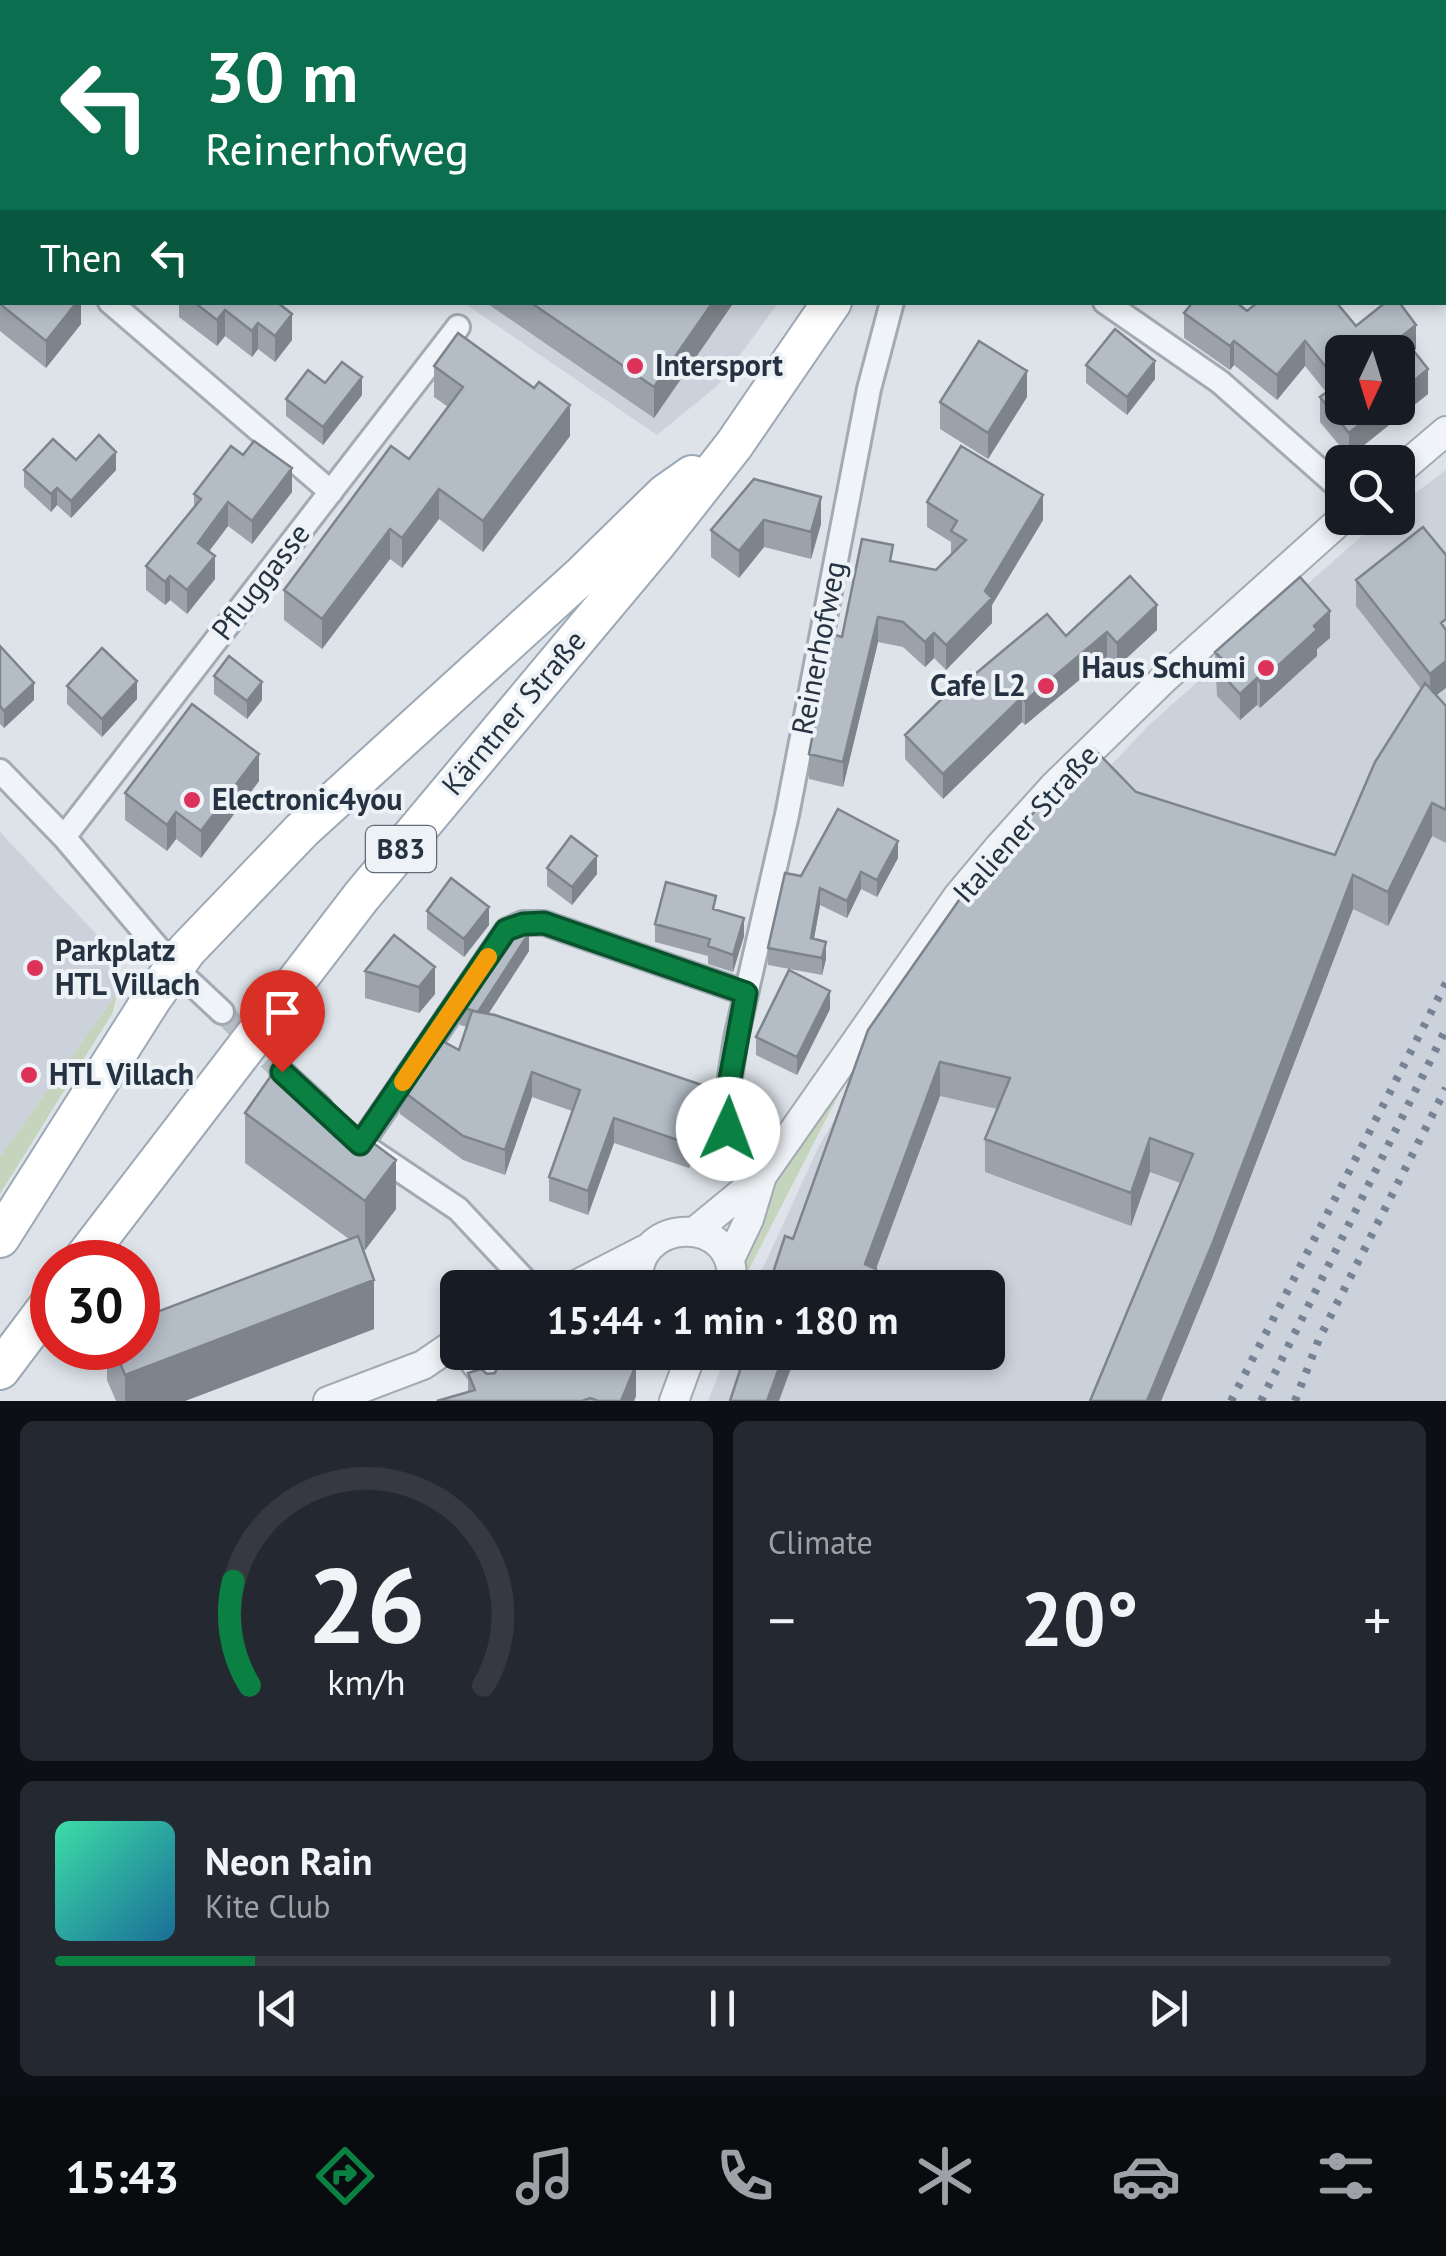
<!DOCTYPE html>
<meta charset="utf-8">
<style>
:root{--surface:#171b24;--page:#242831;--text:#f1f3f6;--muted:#9ea1a6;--line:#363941;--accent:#0b8043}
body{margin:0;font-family:"PT Sans",sans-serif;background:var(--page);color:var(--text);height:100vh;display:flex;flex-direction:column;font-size:38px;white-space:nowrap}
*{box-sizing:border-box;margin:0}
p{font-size:32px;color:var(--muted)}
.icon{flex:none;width:55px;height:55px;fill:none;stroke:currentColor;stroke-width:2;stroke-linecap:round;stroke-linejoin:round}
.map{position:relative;height:1401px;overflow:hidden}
.details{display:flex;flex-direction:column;gap:20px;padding:20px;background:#0d0f14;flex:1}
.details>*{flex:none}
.top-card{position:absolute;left:0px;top:0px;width:1448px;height:305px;box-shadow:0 5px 15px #0003;background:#0b6e4f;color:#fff;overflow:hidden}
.needle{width:65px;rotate:184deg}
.tools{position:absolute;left:1325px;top:335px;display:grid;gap:20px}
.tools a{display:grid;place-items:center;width:90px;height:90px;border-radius:15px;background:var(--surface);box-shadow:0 5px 15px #0003;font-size:50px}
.speed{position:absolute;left:30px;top:1240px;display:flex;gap:20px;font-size:50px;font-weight:700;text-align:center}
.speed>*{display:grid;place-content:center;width:130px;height:130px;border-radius:50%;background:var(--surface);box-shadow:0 5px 15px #0003;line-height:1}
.speed .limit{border:15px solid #d22;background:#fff;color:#111}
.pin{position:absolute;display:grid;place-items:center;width:85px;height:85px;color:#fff;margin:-102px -42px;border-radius:50% 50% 50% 0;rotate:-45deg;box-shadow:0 0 10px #0007}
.pin .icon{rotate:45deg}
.me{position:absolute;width:110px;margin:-55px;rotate:2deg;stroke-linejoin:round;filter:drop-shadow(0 0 8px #0008)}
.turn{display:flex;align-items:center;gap:35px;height:210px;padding:0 40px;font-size:45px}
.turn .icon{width:130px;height:130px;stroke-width:2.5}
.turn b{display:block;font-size:70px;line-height:85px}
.then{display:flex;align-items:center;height:95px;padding:0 40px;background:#0003;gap:20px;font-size:38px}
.big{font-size:75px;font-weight:700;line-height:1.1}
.details .card{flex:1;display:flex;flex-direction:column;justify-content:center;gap:15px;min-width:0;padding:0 35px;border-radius:15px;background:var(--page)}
.details .dial{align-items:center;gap:0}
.dial svg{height:260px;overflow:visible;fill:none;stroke:var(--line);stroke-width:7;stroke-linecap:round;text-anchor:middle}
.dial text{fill:var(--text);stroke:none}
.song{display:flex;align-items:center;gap:30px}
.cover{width:120px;height:120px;border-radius:15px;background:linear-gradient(135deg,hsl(160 70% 55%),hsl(200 70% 35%))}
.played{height:10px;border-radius:5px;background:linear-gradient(90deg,var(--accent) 15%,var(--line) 15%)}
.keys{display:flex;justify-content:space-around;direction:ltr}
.heat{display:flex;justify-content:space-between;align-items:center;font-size:55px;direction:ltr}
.details .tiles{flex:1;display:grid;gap:20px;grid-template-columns:1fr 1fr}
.card:last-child{grid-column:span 2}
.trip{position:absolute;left:440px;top:1270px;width:565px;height:100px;border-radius:15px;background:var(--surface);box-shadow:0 5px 15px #0003;font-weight:700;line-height:100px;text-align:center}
.dock{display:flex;height:160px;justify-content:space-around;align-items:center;background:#090b0e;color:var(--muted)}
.dock .icon{width:70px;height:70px}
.dock .on{color:var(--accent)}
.dock b{font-size:45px;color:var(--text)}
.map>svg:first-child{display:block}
.built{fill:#cbd2db}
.green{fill:#c5d4bd}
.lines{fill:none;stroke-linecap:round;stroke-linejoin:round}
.minor-tunnel{stroke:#b8c0c7;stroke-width:22;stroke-dasharray:22 11;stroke-linecap:butt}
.service-casing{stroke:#a2aab3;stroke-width:16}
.minor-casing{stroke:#a2aab3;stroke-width:28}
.tertiary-casing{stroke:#a2aab3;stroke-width:32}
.primary-casing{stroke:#9ba8b6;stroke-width:42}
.service{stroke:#f0f3f7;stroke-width:11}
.minor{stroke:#f0f3f7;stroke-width:22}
.tertiary{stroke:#f0f3f7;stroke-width:28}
.primary{stroke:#fff;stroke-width:38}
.rail{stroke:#758394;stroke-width:8;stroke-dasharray:5 10;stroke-linecap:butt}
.wall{fill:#9ba2aa}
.shaded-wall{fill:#7e848b}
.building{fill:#b4bcc6;stroke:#7e848b;stroke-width:2.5}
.route-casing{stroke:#07532c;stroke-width:25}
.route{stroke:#0b8043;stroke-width:18}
.slow{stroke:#f59e0b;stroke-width:18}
.poi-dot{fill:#dd335b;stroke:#edf2f6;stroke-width:4}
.labels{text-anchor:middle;stroke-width:8;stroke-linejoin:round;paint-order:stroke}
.shield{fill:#edf2f6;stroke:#616c77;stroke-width:2.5}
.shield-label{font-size:28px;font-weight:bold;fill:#253241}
.poi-label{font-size:30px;font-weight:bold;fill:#253241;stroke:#edf2f6;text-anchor:start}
.street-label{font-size:30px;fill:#253241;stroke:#edf2f6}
</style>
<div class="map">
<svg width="1446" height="1401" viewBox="0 0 1446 1401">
<rect width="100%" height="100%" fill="#dde3e9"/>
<path class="built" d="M129 0H921L920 2Z
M464 303H778L718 385 657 435Z
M1446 470V1401H708L727 1353 988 1352V1288L754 1287 820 1144 868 1064 1021 860 1150 724 1382 518H1398V506Z
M0 832 101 939 119 979 117 993 0 1157Z"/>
<path class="green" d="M117 993 113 1012 0 1194V1157Z
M839 1094 747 1273 744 1245 757 1211 833 1095Z"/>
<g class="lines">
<path class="minor-tunnel" d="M222 1012 282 1072"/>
<defs>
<path id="service" d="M451 1345 479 1381"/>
<path id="minor" d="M1148 0 1151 2
M105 2 107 0
M0 209 2 211
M1445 231H1446
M0 254 2 251
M110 302 331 492
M1105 302 1220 382 1342 490
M0 771 64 837 174 967 222 1012
M64 837 458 327
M282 1072 320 1107
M361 1144 507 930 523 923H544L746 993
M370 1150 458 1209 532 1288
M762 1176 735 1156 728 1129V1090L736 1038 787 815 869 389 892 302"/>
<path id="tertiary" d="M1398 472 1446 431
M694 1232 762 1176 958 896 999 847 1054 786 1166 677 1343 518
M730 1259 749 1219 762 1176
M570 1288 646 1249
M639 1288C627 1216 743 1210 731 1288
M328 1401 423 1365 458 1341
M674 1401 692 1352"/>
<path id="primary" d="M977 2 978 0
M0 1238 153 997 187 950 302 830 581 576 665 494 692 475
M81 1262 361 897 657 543 734 445 832 302
M0 1370 52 1301"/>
</defs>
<use href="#service" class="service-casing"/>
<use href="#minor" class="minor-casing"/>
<use href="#tertiary" class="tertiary-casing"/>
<use href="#primary" class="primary-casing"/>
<use href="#service" class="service"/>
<use href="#minor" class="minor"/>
<use href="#tertiary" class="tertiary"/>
<use href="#primary" class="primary"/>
<path class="rail" d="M1231 1401 1446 983
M1261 1401 1446 1029
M1295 1401 1319 1339 1446 1088"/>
</g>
<path class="wall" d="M2 11V73L0 71V14Z
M2 91V167L0 164V93Z
M0 299 81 302V324L46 368 0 331Z
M179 302H277L292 340 275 362 258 349 252 357 225 336 217 346 179 317Z
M485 302H734L654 418Z
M1247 311 1356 326 1416 349 1414 351 1428 394 1349 457 1320 422V397L1326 392 1305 366 1277 400 1234 365 1230 370 1184 338V313Z
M1086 365 1155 379 1127 415 1086 383Z
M434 366 570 436 483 552 439 519 402 568 390 559 322 649 284 620V590L409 459 448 407 434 397Z
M325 383 362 395 323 445 286 416V399Z
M1027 397 988 459 940 429V402Z
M76 460 116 470 71 518 57 505 51 512 24 487V470Z
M292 492 252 544 228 526 209 551 215 579 187 614 170 600 165 605 146 590V566L194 507V494Z
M821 497V524L811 559 764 547 739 578 711 557V530Z
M927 502 1043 520 992 605V623L946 670 934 658 925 667 903 647 878 642 843 787 809 779V754L842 637 893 562 936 570 951 555V542L927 527Z
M1423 527 1436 695 1446 706V843L1432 836 1388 926 1353 909 1213 1275 1161 1401H1090L1180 1183 1150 1172 1131 1226 985 1172V1139L997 1109 940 1096 876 1268V1288L793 1239 1136 792 1335 855 1421 689 1356 606V580Z
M1130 576 1157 630 1117 667 1107 657 1025 725 1022 722 943 799 905 759V735L974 675 1066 636Z
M1330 638 1317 649V656L1260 708 1257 705 1240 720 1217 696 1215 652Z
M0 646 34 700 4 728 0 724Z
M214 676 262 700 247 719 214 694Z
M67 686 137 699 102 737 67 704Z
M259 781 201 858 176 839 167 851 125 820V793Z
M898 858 877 897 861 889 847 918 820 905 814 939 826 959 822 975 768 965V948L801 876Z
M547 868 597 874 572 905 547 886Z
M716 910 744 936 733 972 708 964V956L655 942V924Z
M427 911 489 925 464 957 427 929Z
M529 951 488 1014 708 1112 689 1168 614 1143 588 1215 549 1201V1177L572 1111 532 1097 505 1175 463 1160 400 1114V1089L459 1050 467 1027 460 1025V1007Z
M435 967V994L419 1013 365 998V971Z
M830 1009 797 1075 756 1055V1037Z
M245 1113 396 1209 365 1250H363L374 1329 185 1401H116L107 1380V1348H138L349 1239 245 1163Z
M525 1352H616L615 1357 636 1396 634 1401H437L468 1392V1373H495Z
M842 1352H858L856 1357Z"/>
<path class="shaded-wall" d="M77 302H81V324L46 368V341Z
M713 302H734L654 418V387Z
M225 310V336L217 346V320Z
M292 314V340L275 362V336Z
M258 323V349L252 357V331Z
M1416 325V349L1402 360V336Z
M1234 341V365L1230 370V346Z
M1305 341V366L1277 400V375Z
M1155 361V379L1127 415V397Z
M1428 369V394L1349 457V433L1380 408H1398V394Z
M1027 371V397L988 459V433Z
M362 377V395L323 445V427Z
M570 405V436L483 552V521Z
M116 452V470L71 518V501Z
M292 468V492L252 544V521Z
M57 488V505L51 512V494Z
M439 489V519L402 568V538Z
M1043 495V520L992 605V623L946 670V645L985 591Z
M821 497V524L811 559V532Z
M228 502V526L198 566V543Z
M764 520V547L739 578V551Z
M390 529V559L322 649V619Z
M215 556V579L187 614V590Z
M170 576V600L165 605V582Z
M1157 605V630L1117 667V643Z
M1330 611V638L1317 649V656L1260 708V682L1314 626Z
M878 617V642L843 787V762Z
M1107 632V657L1025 725V701Z
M934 633V658L925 667V642Z
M1446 661V688L1430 700V674Z
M1257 678V705L1240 720V694Z
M137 681V699L102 737V719Z
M262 682V700L247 719V701Z
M34 683V700L4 728V711Z
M1022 697V722L943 799V774Z
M259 754V781L201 858V831Z
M1432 803V836L1388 926V892Z
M176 812V839L167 851V825Z
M898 841V858L877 897V880Z
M597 856V874L572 905V887Z
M861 872V889L847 918V901Z
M1353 875V909L1213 1275 1161 1401H1147Z
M820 888V905L811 955V938Z
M489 907V925L464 957V939Z
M744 918V936L733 972V955Z
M529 933V951L478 1030V1012Z
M826 942V959L822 975V958Z
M435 967V994L419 1013V987Z
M830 991V1009L797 1075V1057Z
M940 1062V1096L869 1288 865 1264Z
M532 1072V1097L505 1175V1150Z
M708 1087V1112L689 1168V1144Z
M614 1118V1143L588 1215V1191Z
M1150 1138V1172L1131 1226V1193Z
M396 1160V1209L365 1250V1201Z
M876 1269V1288H869Z
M374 1280V1329L185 1401H125V1375Z
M785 1352H797L779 1401H767Z
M636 1365V1396L634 1401H621Z"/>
<path class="building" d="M213 0H353L351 2H212Z
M2 11V55L0 53V14Z
M2 90V149L0 146V93Z
M2 296V302H77L46 341 0 304V299Z
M194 302H277L292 314 275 336 258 323 252 331 225 310 217 320Z
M530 302H713L654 387Z
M1193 302H1236L1247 311 1258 302H1336L1356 326 1386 302H1399L1416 325 1402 336 1428 369 1398 394V352H1342V408H1380L1349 433 1320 397 1339 383 1305 341 1277 375 1234 341 1230 346 1184 313Z
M1115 329 1155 361 1127 397 1086 365Z
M458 333 534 388 539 382 570 405 483 521 439 489 402 538 390 529 322 619 284 590 391 446 409 459 463 387 434 366Z
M979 341 1027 371 988 433 940 402Z
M342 362 362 377 323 427 286 399 308 370 325 383Z
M99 435 116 452 71 501 57 488 51 494 24 470 53 439 76 460Z
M254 441 292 468 252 521 228 502 198 543 215 556 187 590 170 576 165 582 146 566 201 499 194 494 231 446 243 455Z
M961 446 1043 495 985 591 992 598 946 645 934 633 925 642 903 622 878 617 843 762 809 754 832 634 842 637 862 539 893 545 890 561 936 570 966 540 951 531 957 521 927 502Z
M754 479 821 497 811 532 764 520 739 551 711 530Z
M1423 527 1446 555V619L1441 623 1446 630V661L1430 674 1356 580Z
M1130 576 1157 605 1117 643 1107 632 1025 701 1022 697 943 774 905 735 970 671 974 675 1047 614 1066 636Z
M1300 577 1330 611 1314 626 1317 630 1260 682 1257 678 1240 694 1217 669 1225 662 1215 652Z
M0 646 34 683 4 711 0 706Z
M102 648 137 681 102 719 67 686Z
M229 656 262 682 247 701 214 676Z
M1425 683 1446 706V810L1432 803 1388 892 1353 875 1213 1242 1147 1401H1090L1193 1154 1150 1138 1131 1193 985 1139 1010 1078 940 1062 865 1264 876 1269 869 1288H768L785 1236 793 1239 868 1030 964 893 1021 826 1094 749 1136 792 1335 855 1375 762Z
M192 704 259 754 201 831 176 812 167 825 125 793Z
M838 809 898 841 877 880 861 872 847 901 820 888 811 938 826 942 822 958 768 948 785 873 801 876Z
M571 836 597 856 572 887 547 868Z
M451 878 489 907 464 939 427 911Z
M666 882 716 896 713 909 744 918 733 955 708 946 710 939 655 924Z
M516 926 529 933 478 1012 460 1007Z
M394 935 435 967 419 987 365 971Z
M789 970 830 991 797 1057 756 1037Z
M472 1011 495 1015 708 1087 689 1144 614 1118 588 1191 549 1177 580 1090 532 1072 505 1150 463 1136 400 1089 435 1037 459 1050Z
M275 1070 396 1160 365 1201 245 1113Z
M358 1236 374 1280 125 1375 114 1348H138V1319Z
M525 1352H607L636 1365 621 1401H598L590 1398 582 1401H437L475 1390 468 1373 481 1369 487 1374 495 1373 499 1362Z
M746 1352H785L767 1401H730Z"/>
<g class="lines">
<defs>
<path id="route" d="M282 1072 360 1144 506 930 523 924 544 923 746 993 728 1090V1129"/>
</defs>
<use href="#route" class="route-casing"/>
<use href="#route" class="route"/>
<path class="slow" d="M403 1082 488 957"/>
</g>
<g class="poi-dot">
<circle cx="635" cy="366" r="10"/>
<circle cx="1266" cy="668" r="10"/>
<circle cx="1046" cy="686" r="10"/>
<circle cx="192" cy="800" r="10"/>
<circle cx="35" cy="968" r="10"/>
<circle cx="29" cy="1075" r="10"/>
</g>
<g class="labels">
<rect class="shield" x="366" y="826" width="70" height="46" rx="8"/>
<g class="shield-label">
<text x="401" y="859">B83</text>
</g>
<g class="poi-label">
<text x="655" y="376">Intersport</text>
<text x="1246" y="678" text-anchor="end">Haus Schumi</text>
<text x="1026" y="696" text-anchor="end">Cafe L2</text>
<text x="212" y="810">Electronic4you</text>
<text x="55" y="961">Parkplatz<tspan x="55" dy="34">HTL Villach</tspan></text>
<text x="49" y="1085">HTL Villach</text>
</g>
<g class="street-label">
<text transform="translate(261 582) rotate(-52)" y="10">Pfluggasse</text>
<text transform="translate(819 648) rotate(-79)" y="10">Reinerhofweg</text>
<text transform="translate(514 713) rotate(-50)" y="10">Kärntner Straße</text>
<text transform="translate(1026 824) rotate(-48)" y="10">Italiener Straße</text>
</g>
</g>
</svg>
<div class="tools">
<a><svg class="needle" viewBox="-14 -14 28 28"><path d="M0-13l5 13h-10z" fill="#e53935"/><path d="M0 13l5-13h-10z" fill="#9ea1a6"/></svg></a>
<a><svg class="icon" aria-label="search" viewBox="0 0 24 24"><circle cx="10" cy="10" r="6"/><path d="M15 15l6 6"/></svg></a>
</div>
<div class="speed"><div class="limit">30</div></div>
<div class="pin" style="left:282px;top:1072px;background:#d93025"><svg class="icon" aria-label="arrive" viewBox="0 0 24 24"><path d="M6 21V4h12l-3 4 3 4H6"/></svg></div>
<svg class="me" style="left:728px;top:1129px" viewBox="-20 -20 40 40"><circle r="19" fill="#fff"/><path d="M0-13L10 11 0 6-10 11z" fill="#0b8043"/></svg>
<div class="trip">15:44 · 1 min · 180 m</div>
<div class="top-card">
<div class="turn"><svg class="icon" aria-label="left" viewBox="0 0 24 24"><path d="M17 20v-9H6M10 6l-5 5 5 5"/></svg><div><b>30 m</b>Reinerhofweg</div></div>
<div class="then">Then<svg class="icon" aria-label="left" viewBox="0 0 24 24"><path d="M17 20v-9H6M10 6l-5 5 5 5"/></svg></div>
</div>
</div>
<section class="details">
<div class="tiles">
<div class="card dial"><svg viewBox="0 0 100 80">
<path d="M14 69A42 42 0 1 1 86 69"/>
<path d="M14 69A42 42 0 0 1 9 37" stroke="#0b8043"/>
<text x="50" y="56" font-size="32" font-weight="700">26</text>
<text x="50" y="72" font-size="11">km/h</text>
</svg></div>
<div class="card"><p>Climate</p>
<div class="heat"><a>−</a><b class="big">20°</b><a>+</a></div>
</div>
<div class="card">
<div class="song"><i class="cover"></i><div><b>Neon Rain</b><p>Kite Club</p></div></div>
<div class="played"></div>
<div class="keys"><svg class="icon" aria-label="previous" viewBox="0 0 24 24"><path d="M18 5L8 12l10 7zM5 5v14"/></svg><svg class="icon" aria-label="pause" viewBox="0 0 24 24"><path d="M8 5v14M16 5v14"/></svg><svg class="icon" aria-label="next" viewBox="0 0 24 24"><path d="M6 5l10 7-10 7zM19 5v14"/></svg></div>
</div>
</div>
</section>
<nav class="dock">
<b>15:43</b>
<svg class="icon on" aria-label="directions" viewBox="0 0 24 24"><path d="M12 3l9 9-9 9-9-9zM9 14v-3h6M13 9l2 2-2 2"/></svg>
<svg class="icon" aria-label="music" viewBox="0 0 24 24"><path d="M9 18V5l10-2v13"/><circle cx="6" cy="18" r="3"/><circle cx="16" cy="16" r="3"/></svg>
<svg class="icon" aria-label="phone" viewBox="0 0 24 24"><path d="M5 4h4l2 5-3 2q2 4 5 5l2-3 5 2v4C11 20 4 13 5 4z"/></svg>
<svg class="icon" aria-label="climate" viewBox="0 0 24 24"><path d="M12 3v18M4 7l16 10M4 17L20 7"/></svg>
<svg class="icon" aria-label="car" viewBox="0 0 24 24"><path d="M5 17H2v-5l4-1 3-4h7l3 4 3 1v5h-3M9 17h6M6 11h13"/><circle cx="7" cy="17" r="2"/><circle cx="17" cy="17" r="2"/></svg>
<svg class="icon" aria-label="filters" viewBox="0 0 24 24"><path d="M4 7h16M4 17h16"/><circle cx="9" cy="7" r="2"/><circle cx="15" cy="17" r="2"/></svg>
</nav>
